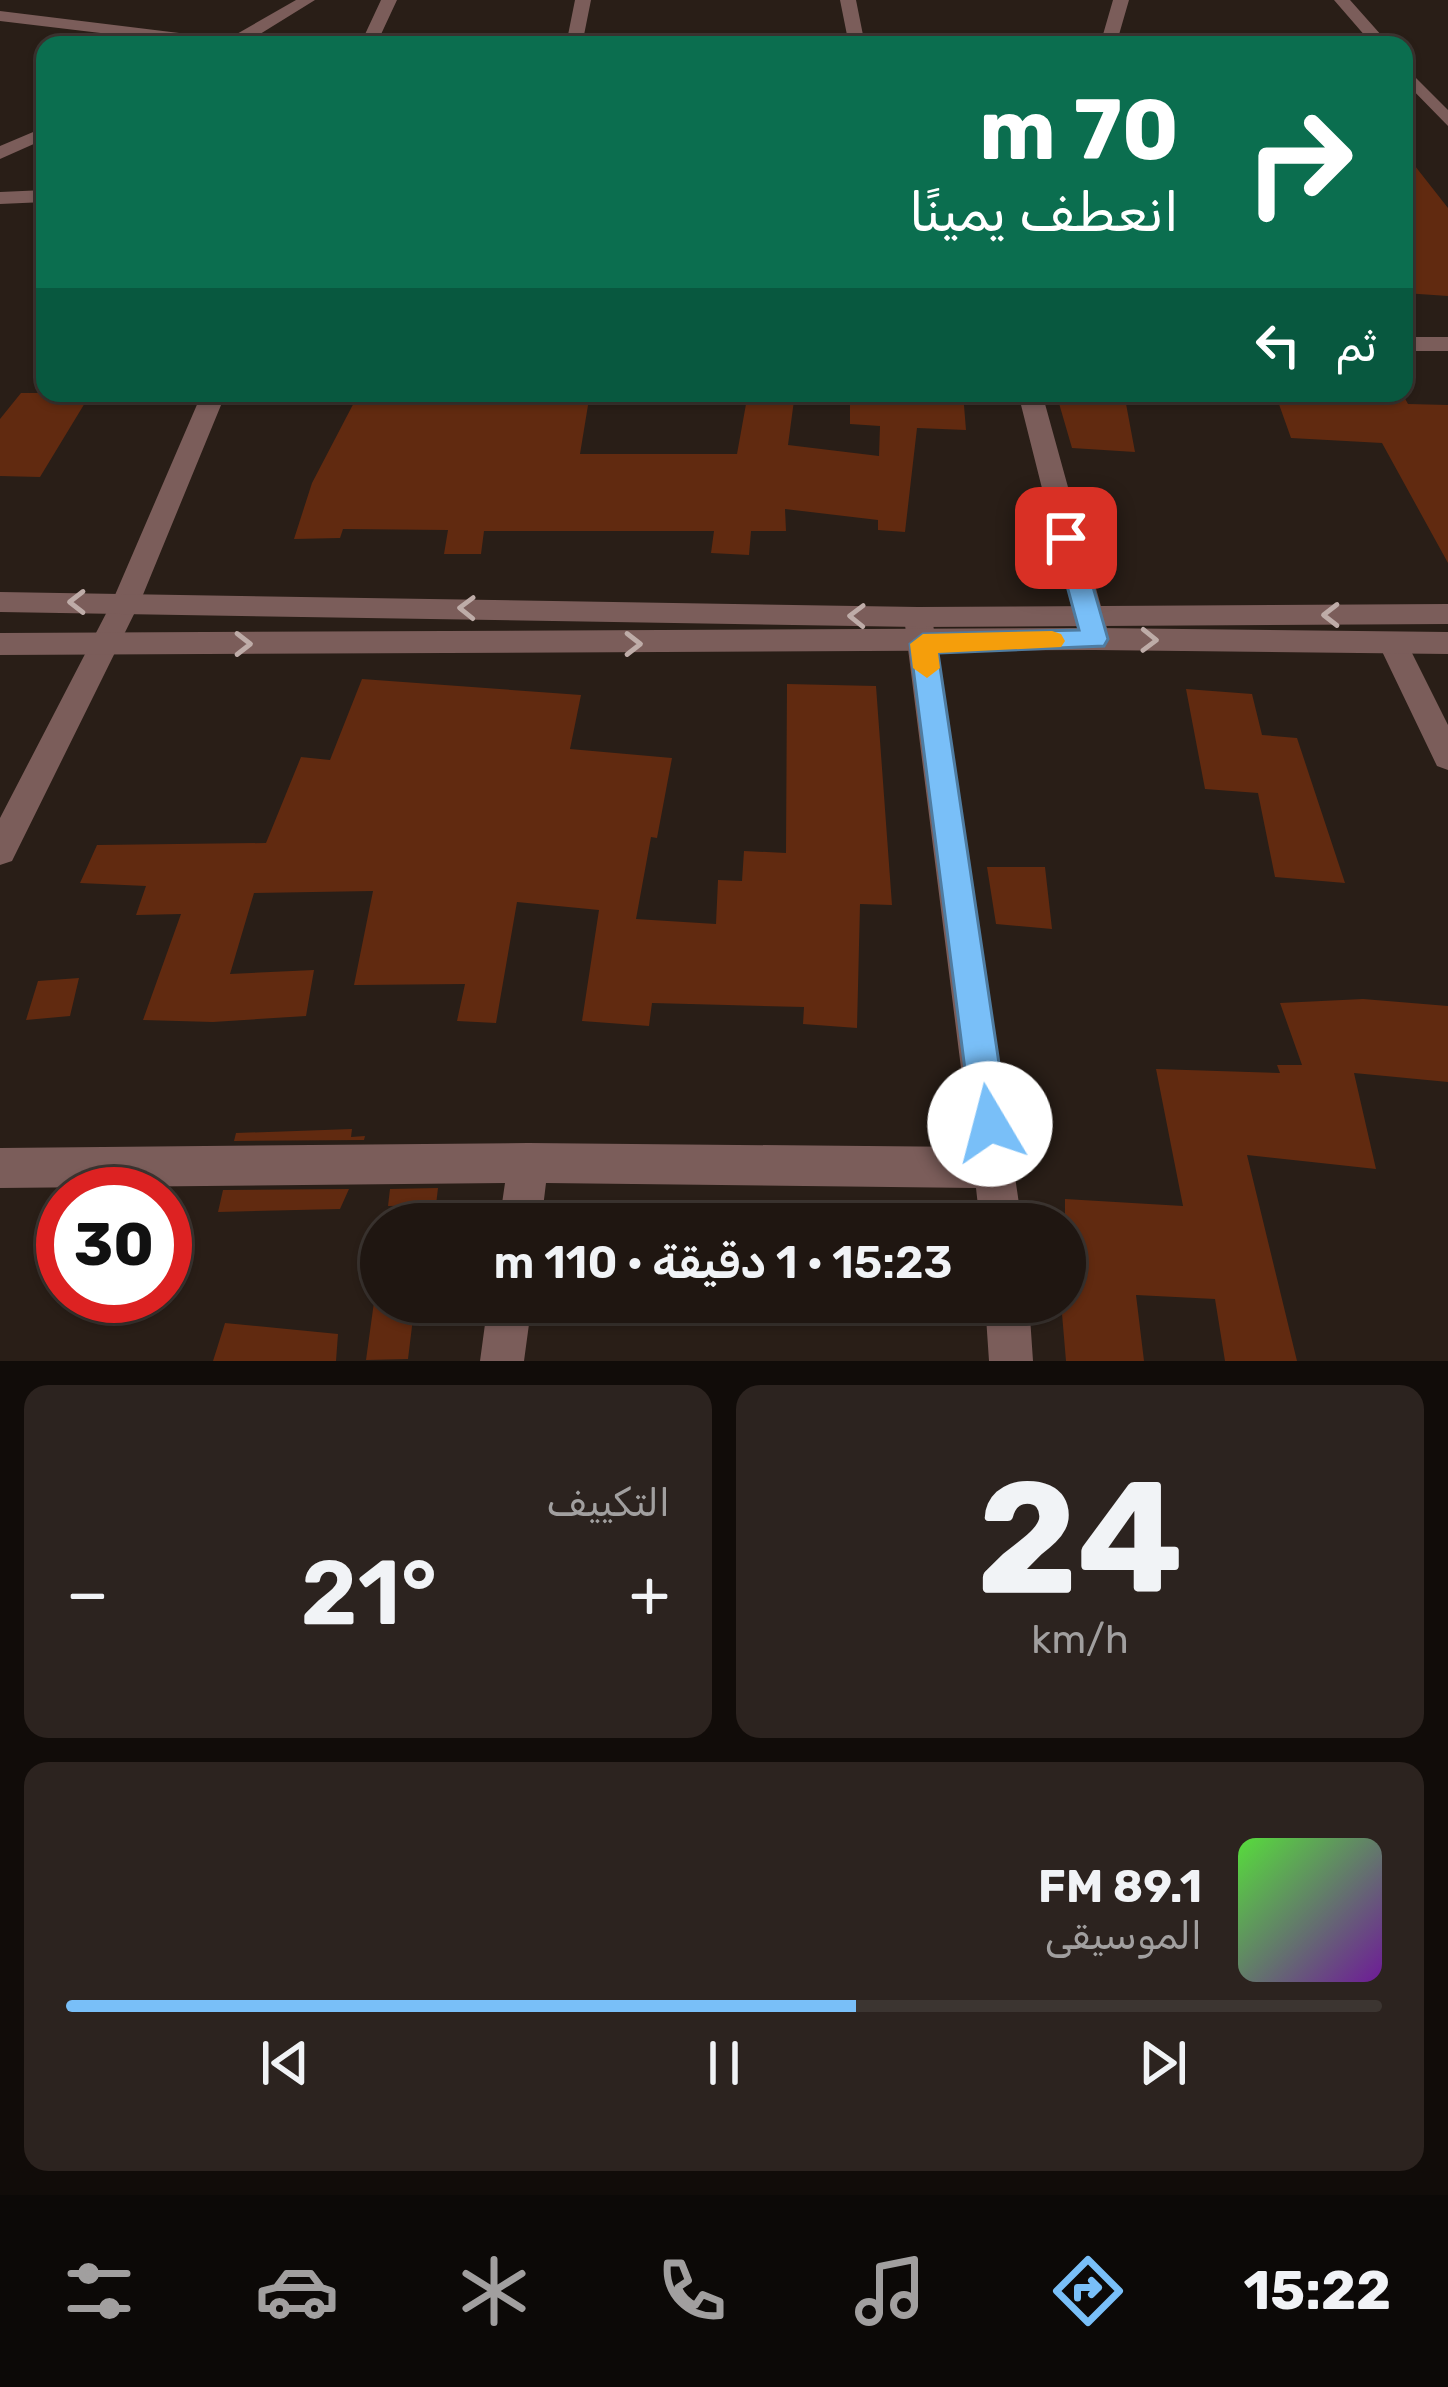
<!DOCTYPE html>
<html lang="ar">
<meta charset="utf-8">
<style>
:root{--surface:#1f1611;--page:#2c231f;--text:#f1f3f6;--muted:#a19f9f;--line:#3c3531;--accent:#79bff8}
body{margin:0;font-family:Rubik,"Noto Naskh Arabic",sans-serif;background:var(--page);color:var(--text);direction:rtl;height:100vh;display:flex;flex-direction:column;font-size:45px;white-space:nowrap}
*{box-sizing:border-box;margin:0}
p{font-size:39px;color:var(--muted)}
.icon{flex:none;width:66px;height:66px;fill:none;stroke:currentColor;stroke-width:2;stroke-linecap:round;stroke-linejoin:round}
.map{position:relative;height:1361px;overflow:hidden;direction:ltr}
.sheet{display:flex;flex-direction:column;gap:24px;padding:24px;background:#110c09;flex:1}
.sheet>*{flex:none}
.guide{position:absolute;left:36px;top:36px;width:1377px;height:366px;border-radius:24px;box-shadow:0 3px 9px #0004,0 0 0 3px var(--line);direction:rtl;background:#0b6e4f;color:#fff;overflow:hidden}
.speed{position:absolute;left:36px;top:1167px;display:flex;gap:24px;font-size:60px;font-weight:700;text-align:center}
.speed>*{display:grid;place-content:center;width:156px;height:156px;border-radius:50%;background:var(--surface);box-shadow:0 3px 9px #0004,0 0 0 3px var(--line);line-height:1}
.speed .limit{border:18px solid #d22;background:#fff;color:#111}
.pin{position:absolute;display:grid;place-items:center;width:102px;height:102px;color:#fff;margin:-51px;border-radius:24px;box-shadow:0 6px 18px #0006}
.me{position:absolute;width:132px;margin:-66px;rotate:352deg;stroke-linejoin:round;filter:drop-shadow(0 0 9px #0008)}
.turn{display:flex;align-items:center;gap:42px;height:252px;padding:0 36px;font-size:54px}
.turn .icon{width:156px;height:156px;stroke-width:2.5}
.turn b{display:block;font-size:84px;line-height:102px}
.then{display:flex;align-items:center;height:114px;padding:0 36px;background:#0003;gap:24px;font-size:45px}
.big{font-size:90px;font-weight:600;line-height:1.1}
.sheet .widget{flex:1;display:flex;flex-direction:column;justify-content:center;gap:18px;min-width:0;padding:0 42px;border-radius:24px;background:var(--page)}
.sheet .dial{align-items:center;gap:0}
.dial b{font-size:156px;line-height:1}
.song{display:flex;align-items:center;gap:36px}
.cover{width:144px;height:144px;border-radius:18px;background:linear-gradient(135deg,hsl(110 70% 55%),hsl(280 70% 35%))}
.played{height:12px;border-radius:6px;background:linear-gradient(90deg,var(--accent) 60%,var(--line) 60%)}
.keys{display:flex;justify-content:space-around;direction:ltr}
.heat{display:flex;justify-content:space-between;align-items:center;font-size:66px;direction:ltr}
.sheet .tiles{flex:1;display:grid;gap:24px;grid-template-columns:1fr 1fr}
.widget:last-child{grid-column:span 2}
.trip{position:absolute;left:360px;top:1203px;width:726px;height:120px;border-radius:60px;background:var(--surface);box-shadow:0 3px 9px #0004,0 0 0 3px var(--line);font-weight:600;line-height:120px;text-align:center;direction:rtl}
.menu{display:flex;height:192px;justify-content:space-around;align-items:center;background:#0c0907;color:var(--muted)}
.menu .icon{width:84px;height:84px}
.menu .selected{color:var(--accent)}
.menu b{font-size:54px;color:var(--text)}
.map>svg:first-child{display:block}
.building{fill:#612a10}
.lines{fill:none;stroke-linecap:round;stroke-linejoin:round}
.minor{fill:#7b5d5a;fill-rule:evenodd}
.tertiary{fill:#7b5d5a;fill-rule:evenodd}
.oneway{stroke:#beaca8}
.route{fill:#79bff8;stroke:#4f7ca1;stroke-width:3}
.slow{fill:#f59e0b}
</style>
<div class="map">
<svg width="1448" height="1361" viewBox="0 0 1448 1361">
<rect width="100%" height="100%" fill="#291e17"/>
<path class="building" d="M1404 152 1448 208V296L1404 293Z
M21 393H91L40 477 0 476V419Z
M359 393H590L580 454H737L748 393H795L788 445 879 456 880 426 850 424V393H963L966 430 917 428 905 532 878 530V520L785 509 786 531H751L749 555 711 553 714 531H484L481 554H444L448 530 343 529 340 538 294 539 312 483Z
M1056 393H1124L1135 452 1072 448Z
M1275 393H1402L1408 404 1448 405V563L1382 443 1291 438Z
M362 679 581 695 570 749 672 758 657 838 651 837 636 919 716 924 718 880 742 881 744 851 786 853 787 684 876 686 892 905 860 904 857 1028 803 1024 804 1007 652 1003 649 1026 582 1021 599 910 517 902 496 1023 457 1021 465 984 354 985 373 891 254 893 230 974 314 970 306 1016 213 1022 143 1020 181 914 136 915 146 886 80 883 97 845 266 843 301 757 330 760Z
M1186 689 1252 694 1262 735 1297 738 1345 883 1275 877 1258 793 1205 789Z
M987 867H1045L1052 929 996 924Z
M79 978 70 1016 26 1020 38 981Z
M1363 999 1448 1006V1082L1354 1073 1376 1169 1247 1155 1297 1361H1225L1215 1299 1136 1295 1144 1361H1066L1061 1302H1065V1199L1183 1206 1156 1069 1280 1073 1277 1065H1302L1280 1003Z
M352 1129 351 1137 365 1136 364 1140 234 1141 236 1133Z
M438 1188 436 1205 388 1206 390 1189Z
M349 1189 340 1209 218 1212 223 1190Z
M374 1302H415L408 1359 366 1360Z
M225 1323 338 1334 336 1361H213Z"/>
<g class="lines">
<path class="minor" d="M296 0H315L247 42 249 45H201L0 21V11L228 39Z
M381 0H397L376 45H360Z
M575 0H591L582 45H566Z
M840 0H856L865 45H849Z
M1113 0H1129L1116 45H1100Z
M1334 0H1350L1390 45H1373Z
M1404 66 1448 110V126L1404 81Z
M45 127V139L0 159V146Z
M45 190V202L0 204V192Z
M1404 337H1448V351H1404Z
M202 393H226L140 602 12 861 0 865V818L112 602Z
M1018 393H1042L1110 639 1105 647 1095 650 1080 639Z
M918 607 932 617 1022 1224H980L976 1188 546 1183 541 1224H499L505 1183 0 1188V1148L528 1143 971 1147 904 617Z
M1393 632 1403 635 1448 725V770L1437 766 1378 643Z
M488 1302H532L524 1361H480Z
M985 1302H1029L1033 1361H989Z"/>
<path class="tertiary" d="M0 592 918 607 1448 604V624L918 627 0 612Z
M1095 628 1448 632V654L1095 650 0 655V633Z"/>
</g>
<defs><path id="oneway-chevron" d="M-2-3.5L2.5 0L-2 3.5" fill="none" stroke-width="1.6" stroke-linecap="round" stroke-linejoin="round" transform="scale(3)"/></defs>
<g class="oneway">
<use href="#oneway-chevron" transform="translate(77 602) rotate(-180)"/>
<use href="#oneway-chevron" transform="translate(467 608) rotate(-179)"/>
<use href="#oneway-chevron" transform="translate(1331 615) rotate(180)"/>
<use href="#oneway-chevron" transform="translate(857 616) rotate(-179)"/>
<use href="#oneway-chevron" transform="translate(1149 640) rotate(1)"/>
<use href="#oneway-chevron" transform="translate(243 644)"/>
<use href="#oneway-chevron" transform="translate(633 644)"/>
</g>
<path class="route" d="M1066 530 1079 538 1108 639 1104 646 938 653 1008 1124 1003 1137 990 1142 977 1137 972 1124 910 644 923 634 1079 630 1054 538Z"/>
<path class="slow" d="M1052 631 1061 634 1065 641 1061 647 938 653 940 668 927 678 913 668 910 644 923 634Z"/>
</svg>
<div class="speed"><div class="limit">30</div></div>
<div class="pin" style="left:1066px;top:538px;background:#d93025"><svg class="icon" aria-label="arrive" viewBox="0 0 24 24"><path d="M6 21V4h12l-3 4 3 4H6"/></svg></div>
<svg class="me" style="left:990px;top:1124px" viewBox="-20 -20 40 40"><circle r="19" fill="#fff"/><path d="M0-13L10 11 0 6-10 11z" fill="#79bff8"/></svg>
<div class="trip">15:23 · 1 دقيقة · 110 m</div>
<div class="guide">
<div class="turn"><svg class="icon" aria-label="right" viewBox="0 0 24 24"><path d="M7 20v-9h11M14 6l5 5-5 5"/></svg><div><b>70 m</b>انعطف يمينًا</div></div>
<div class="then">ثم<svg class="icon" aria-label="left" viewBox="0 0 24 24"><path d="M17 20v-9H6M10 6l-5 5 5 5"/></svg></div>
</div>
</div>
<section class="sheet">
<div class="tiles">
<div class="widget dial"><b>24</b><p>km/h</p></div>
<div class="widget"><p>التكييف</p>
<div class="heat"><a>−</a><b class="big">21°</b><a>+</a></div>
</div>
<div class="widget">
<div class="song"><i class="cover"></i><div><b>89.1 FM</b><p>الموسيقى</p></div></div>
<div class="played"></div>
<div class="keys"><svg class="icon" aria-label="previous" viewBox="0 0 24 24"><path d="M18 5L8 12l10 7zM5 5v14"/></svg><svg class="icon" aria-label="pause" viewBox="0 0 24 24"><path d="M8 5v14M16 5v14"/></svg><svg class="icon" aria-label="next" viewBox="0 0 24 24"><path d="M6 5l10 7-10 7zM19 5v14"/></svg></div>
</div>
</div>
</section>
<nav class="menu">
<b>15:22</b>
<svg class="icon selected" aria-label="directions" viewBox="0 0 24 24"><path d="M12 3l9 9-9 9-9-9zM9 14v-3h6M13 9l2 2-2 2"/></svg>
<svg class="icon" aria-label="music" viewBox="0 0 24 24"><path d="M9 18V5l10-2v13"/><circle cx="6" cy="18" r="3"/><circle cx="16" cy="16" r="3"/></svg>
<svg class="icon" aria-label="phone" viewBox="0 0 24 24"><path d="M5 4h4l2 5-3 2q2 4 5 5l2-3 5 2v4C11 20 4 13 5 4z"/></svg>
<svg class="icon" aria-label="climate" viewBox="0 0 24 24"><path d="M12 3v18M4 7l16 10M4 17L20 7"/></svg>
<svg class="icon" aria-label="car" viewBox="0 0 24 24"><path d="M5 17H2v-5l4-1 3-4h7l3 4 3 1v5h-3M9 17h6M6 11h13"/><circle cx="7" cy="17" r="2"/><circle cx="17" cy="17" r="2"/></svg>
<svg class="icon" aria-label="filters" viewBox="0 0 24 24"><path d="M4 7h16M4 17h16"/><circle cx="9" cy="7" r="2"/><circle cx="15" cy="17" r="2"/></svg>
</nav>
